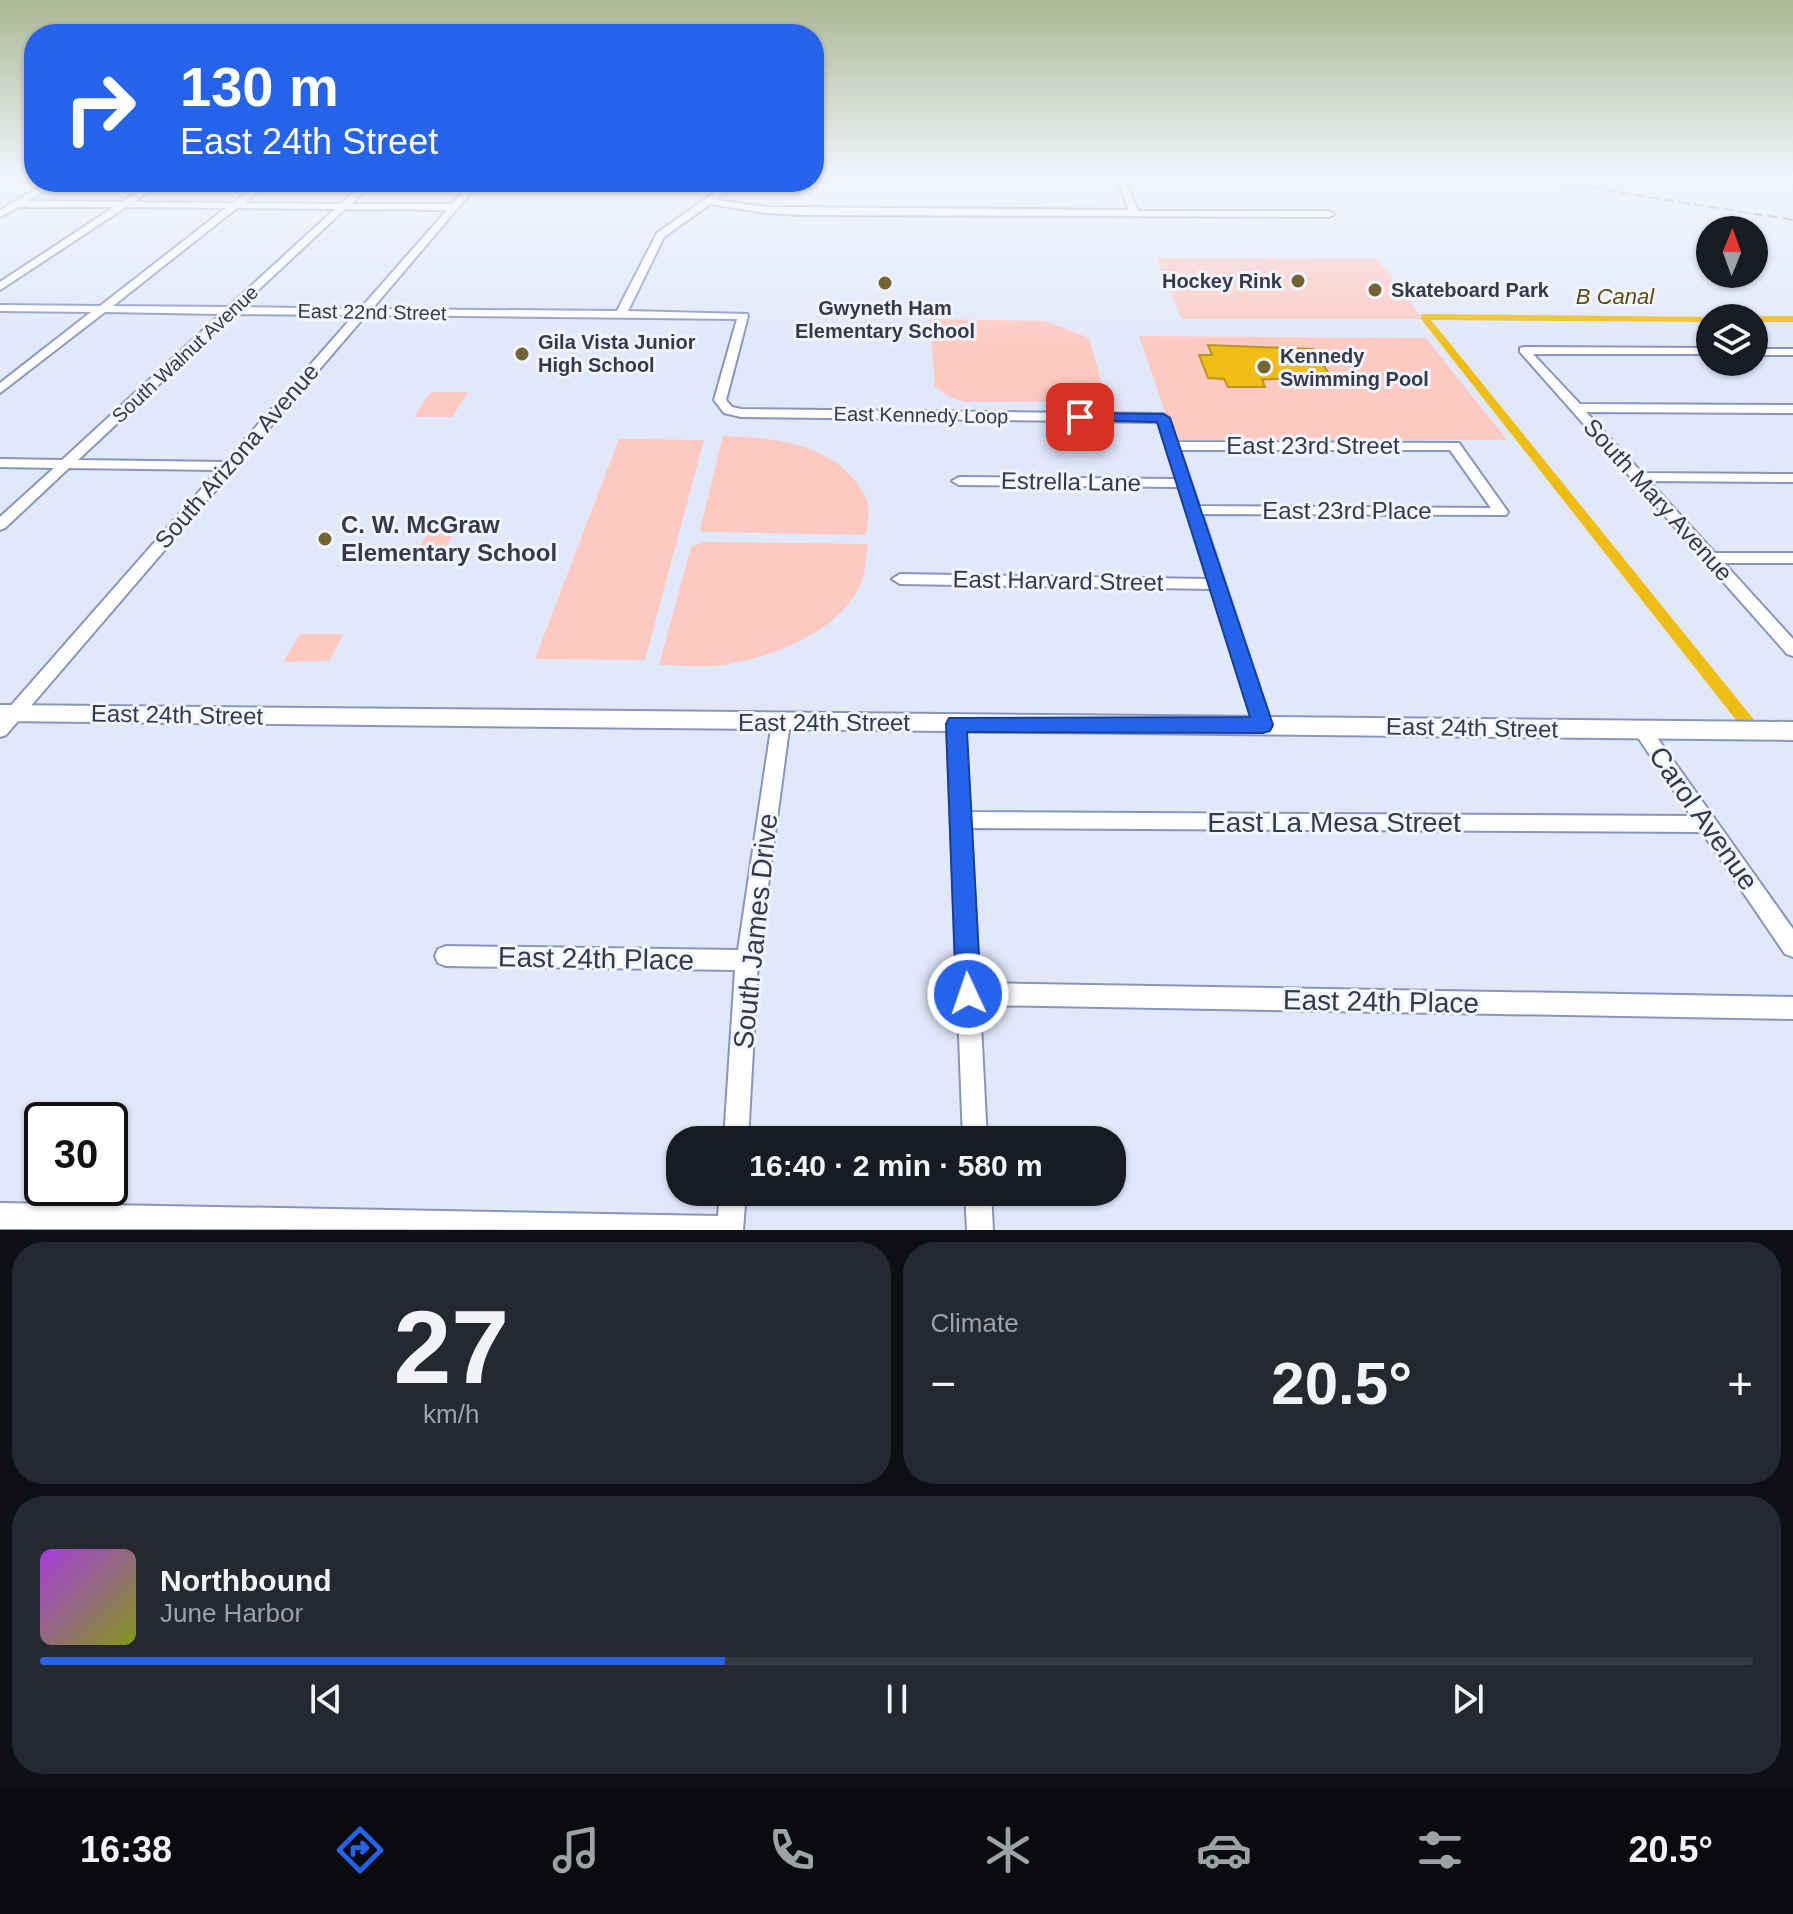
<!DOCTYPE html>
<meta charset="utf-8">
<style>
:root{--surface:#171b24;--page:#242831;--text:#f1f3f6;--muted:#9ea1a6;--line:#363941;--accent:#2563eb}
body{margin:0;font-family:Arial,sans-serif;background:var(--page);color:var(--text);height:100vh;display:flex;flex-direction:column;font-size:30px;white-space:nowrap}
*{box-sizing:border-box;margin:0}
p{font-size:26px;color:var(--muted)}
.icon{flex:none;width:44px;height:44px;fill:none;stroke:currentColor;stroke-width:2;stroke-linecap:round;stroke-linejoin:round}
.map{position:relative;height:1230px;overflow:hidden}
.details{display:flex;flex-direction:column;gap:12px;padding:12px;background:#0d0f14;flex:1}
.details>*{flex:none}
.hud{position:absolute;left:24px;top:24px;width:800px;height:168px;border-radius:32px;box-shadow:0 2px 6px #0004;background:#2563eb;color:#fff;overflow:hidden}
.needle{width:52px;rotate:1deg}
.fabs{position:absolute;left:1696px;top:216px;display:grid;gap:16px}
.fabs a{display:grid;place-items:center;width:72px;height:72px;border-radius:50%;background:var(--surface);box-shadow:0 2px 6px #0004;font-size:40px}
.speed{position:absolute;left:24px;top:1102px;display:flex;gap:16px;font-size:40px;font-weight:700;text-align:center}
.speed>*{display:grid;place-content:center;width:104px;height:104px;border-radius:50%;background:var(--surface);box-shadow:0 2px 6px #0004;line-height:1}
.speed .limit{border:4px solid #111;border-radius:12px;background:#fff;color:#111}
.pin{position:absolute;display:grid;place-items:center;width:68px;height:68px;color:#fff;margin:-34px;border-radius:16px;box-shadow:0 4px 12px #0006}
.me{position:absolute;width:88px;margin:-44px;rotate:357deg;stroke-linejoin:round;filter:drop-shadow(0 0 6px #0008)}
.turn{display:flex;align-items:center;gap:28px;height:168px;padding:0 24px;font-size:36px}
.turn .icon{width:104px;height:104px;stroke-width:2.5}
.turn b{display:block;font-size:56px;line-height:68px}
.big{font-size:60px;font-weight:600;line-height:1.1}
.details .widget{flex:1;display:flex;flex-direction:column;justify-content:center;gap:12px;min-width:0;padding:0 28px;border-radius:32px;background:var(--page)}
.details .dial{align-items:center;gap:0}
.dial b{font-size:104px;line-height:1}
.song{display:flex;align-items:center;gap:24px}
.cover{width:96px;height:96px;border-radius:12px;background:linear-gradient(135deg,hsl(280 70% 55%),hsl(70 70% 35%))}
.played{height:8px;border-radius:4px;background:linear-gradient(90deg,var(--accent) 40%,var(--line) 40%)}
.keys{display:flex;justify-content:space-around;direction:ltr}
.heat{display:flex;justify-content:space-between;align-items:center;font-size:44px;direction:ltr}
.details .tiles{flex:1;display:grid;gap:12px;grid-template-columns:1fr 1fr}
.widget:last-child{grid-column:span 2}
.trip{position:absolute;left:666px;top:1126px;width:460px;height:80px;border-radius:32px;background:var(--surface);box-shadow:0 2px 6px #0004;font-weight:600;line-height:80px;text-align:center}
.tabs{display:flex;height:128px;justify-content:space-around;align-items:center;background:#090b0e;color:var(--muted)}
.tabs .icon{width:56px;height:56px}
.tabs .current{color:var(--accent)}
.tabs b{font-size:36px;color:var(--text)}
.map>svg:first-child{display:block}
.green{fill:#fec9c0}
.water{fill:#efbd13;stroke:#b79624;stroke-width:2}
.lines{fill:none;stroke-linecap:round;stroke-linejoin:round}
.canal{fill:#efbd13;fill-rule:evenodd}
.minor-casing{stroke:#8796bf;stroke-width:4}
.major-casing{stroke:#8796bf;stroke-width:4}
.minor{fill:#fff;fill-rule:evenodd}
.major{fill:#fff;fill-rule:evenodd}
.rail{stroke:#858c9e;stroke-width:2;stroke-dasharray:10 5;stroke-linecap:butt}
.route{fill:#2563eb;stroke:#184099;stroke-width:2}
.poi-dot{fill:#766332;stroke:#f1f5fe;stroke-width:3}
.labels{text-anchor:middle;stroke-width:6;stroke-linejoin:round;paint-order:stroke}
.far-poi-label{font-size:20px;font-weight:bold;fill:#343a4c;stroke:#f1f5fe;text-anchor:start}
.far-street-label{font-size:20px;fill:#343a4c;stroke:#f1f5fe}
.far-water-label{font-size:22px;font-style:italic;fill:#5e4b10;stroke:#f1f5fe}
.street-label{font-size:24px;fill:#343a4c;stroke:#f1f5fe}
.poi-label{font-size:24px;font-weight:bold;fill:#343a4c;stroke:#f1f5fe;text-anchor:start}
.near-street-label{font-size:28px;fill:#343a4c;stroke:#f1f5fe}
</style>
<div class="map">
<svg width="1793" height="1230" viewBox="0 0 1793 1230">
<rect width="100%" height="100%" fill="#e1e8fa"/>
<path class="green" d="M1156 258 1377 259 1423 319H1182Z
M930 319 1045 321 1089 338 1107 401 965 402 951 398 935 387Z
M1139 336 1426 338 1507 440H1175Z
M431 392H468L452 417H414Z
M723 436C770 438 824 441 856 482 860 488 867 496 868 504 870 513 867 526 866 535L703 532 700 529Z
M619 439 704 440 645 660 535 659Z
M432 526H457L445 549H419Z
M704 542 868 544C866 555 866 570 862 581 841 632 772 658 722 665 702 668 680 665 659 665L691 547Z
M300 634H344L329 661 283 662Z"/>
<path class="water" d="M1208 345 1313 349 1333 380 1262 379 1265 387H1228L1224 379 1208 378 1199 355H1212Z"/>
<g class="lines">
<path class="canal" d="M1424 314 1713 317 1710 318V322L1431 320 1759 726 1761 730 1759 734 1753 736 1747 734 1421 319V315Z
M1754 316H1793V322H1754V318H1750Z"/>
<defs>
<path id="minor" d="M1116 176H1124L1138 211H1329L1334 214 1329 217 802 215 765 213 710 204 664 237 628 311 747 314 748 316 726 400 732 407 741 409 1163 414 1169 418 1177 442 1459 443 1508 512 1506 515 1202 514 1272 725 1269 730 1263 732 1257 730 1254 725 1211 589 900 584 892 579 900 574 1208 579 1179 487 959 485 952 481 959 477 1176 479 1158 422 741 417 724 413 714 400 737 319 366 315 6 735 0 737V718L218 470 69 468 5 528 0 530V517L54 468 0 467V459L62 460 221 314 105 312 0 393V383L91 312 0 311V305L100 306 226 208 126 207 0 290V282L114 207H19L0 217V210L48 182H58L28 201 122 202 152 182H162L134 202 233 203 260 182H269L244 203 341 204 364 182H373L351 204H452L471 182H480L372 309 617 311 657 233 730 182H740L716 200 765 207 1129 210ZM237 208 335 209 228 307 113 306ZM345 209 447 210 360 309 240 307ZM234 314 354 315 225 462 78 460ZM1180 450H1450L1491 508 1199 506Z
M1524 347 1710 348V354H1533L1580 404 1793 405V413L1586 412 1642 473 1793 474V482L1649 481 1715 553H1793V563H1724L1793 639V656L1787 654 1520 352V348Z
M1754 349H1793V355H1754Z
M781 715 787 717 790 722 758 960 748 1140H724L735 970 446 966 438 963 435 956 438 949 446 946 738 950 772 722 775 717Z
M956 717 962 719 965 724 970 812 1691 816 1633 730 1636 725 1642 723 1648 725 1793 929V957L1785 954 1702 832 971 828 979 983 1793 997V1019L980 1005 987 1140H963L947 724 950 719Z
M720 1192H746L743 1230 0 1229V1203L718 1216Z
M965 1192H991L993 1230H967Z"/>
<path id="major" d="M0 705 1793 722V740L0 721Z"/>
</defs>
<use href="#minor" class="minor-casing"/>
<use href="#major" class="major-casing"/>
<use href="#minor" class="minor"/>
<use href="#major" class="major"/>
<path class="rail" d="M1516 176 1793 220"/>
</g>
<linearGradient id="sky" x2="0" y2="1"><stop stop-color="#abb893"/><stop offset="0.51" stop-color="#f2f5fd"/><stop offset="1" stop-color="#f2f5fd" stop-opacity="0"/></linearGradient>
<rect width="1793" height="348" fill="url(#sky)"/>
<path class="route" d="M1080 413 1163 414 1170 418 1273 725 1270 731 1263 733 967 732 981 994 977 1003 968 1006 959 1003 956 994 946 724 949 718 1250 717 1157 422 1075 420 1073 417Z"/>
<g class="poi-dot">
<circle cx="1298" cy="281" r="8"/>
<circle cx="885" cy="283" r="8"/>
<circle cx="1375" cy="290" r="8"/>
<circle cx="522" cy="354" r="8"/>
<circle cx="1264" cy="367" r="8"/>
<circle cx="325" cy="539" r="8"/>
</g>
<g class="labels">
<g class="far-poi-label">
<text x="1282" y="288" text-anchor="end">Hockey Rink</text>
<text x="1391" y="297">Skateboard Park</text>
<text x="885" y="315" text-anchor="middle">Gwyneth Ham<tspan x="885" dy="23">Elementary School</tspan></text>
<text x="538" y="349">Gila Vista Junior<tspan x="538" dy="23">High School</tspan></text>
<text x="1280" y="363">Kennedy<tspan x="1280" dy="23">Swimming Pool</tspan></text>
</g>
<g class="far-street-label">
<text transform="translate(372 312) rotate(1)" y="7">East 22nd Street</text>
<text transform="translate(185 354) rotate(-43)" y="7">South Walnut Avenue</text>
<text transform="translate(921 415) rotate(1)" y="7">East Kennedy Loop</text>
</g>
<g class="far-water-label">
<text x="1615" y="304">B Canal</text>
</g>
<g class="street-label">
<text x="1313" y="454">East 23rd Street</text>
<text transform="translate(237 456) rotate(-49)" y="8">South Arizona Avenue</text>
<text transform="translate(1071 482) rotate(1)" y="8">Estrella Lane</text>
<text transform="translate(1658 500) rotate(48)" y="8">South Mary Avenue</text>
<text x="1347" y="519">East 23rd Place</text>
<text transform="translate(1058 581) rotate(1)" y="8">East Harvard Street</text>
<text transform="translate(177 715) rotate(1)" y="8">East 24th Street</text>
<text x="824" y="731">East 24th Street</text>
<text transform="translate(1472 728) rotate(1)" y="8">East 24th Street</text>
</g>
<g class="poi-label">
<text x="341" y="533">C. W. McGraw<tspan x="341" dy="28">Elementary School</tspan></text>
</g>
<g class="near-street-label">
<text transform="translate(1704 818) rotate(55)" y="10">Carol Avenue</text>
<text x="1334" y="832">East La Mesa Street</text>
<text transform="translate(755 931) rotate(-84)" y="10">South James Drive</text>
<text transform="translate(596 958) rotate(1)" y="10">East 24th Place</text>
<text transform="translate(1381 1001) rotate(1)" y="10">East 24th Place</text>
</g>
</g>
</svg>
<div class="fabs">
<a><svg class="needle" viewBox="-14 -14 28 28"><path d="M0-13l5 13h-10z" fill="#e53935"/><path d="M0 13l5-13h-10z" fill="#9ea1a6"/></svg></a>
<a><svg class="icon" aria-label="layers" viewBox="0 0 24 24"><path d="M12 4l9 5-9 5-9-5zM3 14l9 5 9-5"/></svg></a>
</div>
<div class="speed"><div class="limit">30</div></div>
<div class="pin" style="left:1080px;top:417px;background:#d93025"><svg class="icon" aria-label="arrive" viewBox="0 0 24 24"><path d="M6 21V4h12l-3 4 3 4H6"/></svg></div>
<svg class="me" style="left:968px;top:994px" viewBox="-20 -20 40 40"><circle r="17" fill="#2563eb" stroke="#fff" stroke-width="3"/><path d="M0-11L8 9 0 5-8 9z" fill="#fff"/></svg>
<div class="trip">16:40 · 2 min · 580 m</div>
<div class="hud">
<div class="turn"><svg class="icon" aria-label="right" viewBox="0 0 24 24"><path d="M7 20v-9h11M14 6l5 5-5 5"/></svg><div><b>130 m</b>East 24th Street</div></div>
</div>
</div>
<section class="details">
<div class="tiles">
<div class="widget dial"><b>27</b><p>km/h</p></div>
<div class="widget"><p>Climate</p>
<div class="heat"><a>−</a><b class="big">20.5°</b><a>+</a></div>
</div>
<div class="widget">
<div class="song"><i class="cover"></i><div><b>Northbound</b><p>June Harbor</p></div></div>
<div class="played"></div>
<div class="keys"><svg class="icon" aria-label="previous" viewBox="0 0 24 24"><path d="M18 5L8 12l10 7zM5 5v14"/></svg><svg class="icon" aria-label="pause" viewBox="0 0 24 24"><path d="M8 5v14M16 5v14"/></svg><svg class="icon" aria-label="next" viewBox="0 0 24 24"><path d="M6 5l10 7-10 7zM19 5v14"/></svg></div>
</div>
</div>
</section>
<nav class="tabs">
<b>16:38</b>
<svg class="icon current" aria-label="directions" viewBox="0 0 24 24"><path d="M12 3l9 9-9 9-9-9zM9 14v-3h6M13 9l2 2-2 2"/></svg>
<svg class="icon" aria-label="music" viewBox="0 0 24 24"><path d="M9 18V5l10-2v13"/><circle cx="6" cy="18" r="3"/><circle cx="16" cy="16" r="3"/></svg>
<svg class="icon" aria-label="phone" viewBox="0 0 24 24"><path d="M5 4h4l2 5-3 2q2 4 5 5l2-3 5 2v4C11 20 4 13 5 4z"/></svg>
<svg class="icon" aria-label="climate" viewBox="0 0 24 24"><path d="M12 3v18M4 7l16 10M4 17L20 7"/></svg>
<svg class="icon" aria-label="car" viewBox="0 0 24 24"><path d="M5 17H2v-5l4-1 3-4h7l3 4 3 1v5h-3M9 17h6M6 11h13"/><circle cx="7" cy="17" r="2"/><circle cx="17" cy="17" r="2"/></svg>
<svg class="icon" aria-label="filters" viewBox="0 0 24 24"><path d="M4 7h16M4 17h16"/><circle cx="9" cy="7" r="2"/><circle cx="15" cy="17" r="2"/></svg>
<b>20.5°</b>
</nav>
